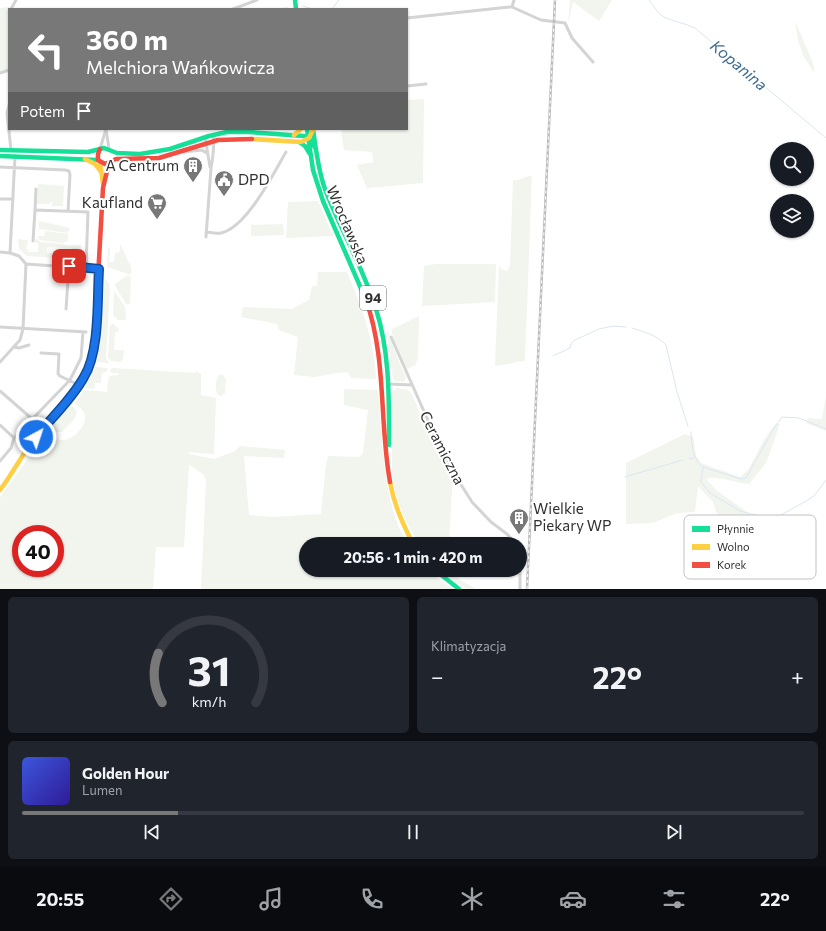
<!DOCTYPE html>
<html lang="pl">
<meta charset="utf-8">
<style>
:root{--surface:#171b24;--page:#20242c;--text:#f1f3f6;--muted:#9ea1a6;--line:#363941;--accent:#787878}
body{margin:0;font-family:Commissioner,sans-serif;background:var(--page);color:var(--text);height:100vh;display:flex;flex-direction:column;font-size:15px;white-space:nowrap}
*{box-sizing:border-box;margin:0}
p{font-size:13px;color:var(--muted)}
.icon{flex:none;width:22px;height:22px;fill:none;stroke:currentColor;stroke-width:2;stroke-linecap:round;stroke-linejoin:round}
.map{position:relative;height:589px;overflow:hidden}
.panel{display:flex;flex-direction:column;gap:8px;padding:8px;background:#0d0f14;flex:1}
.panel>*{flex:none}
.banner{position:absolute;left:8px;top:8px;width:400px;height:122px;border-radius:0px;box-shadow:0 1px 3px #0004;background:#787878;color:#fff;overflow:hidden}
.controls{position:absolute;left:770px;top:142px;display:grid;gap:8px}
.controls a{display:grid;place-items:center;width:44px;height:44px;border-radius:50%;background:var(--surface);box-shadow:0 1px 3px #0004;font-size:20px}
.speed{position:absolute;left:12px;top:525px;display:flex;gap:8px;font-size:20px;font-weight:700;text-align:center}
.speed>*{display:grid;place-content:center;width:52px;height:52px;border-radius:50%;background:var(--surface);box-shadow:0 1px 3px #0004;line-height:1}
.speed .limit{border:6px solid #d22;background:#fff;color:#111}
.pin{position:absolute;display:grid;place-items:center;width:34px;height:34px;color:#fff;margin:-17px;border-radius:8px;box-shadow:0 2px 6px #0006}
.me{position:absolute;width:44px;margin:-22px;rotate:40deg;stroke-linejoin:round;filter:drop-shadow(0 0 3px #0008)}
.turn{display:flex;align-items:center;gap:14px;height:84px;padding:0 12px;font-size:18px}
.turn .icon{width:52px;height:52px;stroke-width:2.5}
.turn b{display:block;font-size:28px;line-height:34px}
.then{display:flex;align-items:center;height:38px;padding:0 12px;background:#0003;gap:8px;font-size:15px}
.big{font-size:30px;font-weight:700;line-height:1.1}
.panel .widget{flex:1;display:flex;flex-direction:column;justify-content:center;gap:6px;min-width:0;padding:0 14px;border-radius:6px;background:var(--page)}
.panel .dial{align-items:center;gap:0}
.dial svg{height:104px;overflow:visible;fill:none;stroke:var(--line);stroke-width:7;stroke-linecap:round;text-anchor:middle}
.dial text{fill:var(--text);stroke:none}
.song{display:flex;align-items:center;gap:12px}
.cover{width:48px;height:48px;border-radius:6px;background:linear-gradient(135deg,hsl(230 70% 55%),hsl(250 70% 35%))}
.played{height:4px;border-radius:2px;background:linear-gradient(90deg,var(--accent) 20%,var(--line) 20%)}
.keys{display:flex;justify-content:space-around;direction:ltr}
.heat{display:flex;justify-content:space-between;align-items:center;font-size:22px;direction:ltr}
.panel .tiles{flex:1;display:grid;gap:8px;grid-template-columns:1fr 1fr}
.widget:last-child{grid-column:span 2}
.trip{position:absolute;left:299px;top:537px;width:228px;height:40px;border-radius:20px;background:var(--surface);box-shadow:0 1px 3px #0004;font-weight:700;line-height:40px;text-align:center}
.tabs{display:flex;height:64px;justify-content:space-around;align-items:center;background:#090b0e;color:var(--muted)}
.tabs .icon{width:28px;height:28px}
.tabs .on{color:var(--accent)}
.tabs b{font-size:18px;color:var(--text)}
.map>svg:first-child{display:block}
.green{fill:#f1f5ed;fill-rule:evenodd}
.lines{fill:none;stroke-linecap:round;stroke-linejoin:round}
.stream{stroke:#dae6f2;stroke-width:1}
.street{stroke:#d4d4d4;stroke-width:3}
.fast{stroke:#16e098;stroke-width:4.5}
.slow{stroke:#ffcf43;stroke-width:4.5}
.jam{stroke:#f24e42;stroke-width:4.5}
.rail-casing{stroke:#bcbcbc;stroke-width:2.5}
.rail{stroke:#fff;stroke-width:1;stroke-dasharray:3;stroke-linecap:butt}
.route-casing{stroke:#114b97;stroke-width:10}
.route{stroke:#1a73e8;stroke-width:7}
.labels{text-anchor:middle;stroke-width:4;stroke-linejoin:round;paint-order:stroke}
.shield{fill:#fff;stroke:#6e6e6e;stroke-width:1}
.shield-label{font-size:14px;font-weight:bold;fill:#303030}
.poi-label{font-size:15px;fill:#303030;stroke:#fff;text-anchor:end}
.street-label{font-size:15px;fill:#303030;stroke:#fff}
.water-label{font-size:16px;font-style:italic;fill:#3d6a93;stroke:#fff}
.key{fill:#fff;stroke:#c1c1c1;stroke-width:1}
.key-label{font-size:11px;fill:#303030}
</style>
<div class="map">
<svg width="826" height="589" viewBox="0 0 826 589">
<rect width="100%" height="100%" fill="#fff"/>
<path class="green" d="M570 0H612L599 21 573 2 568 24Z
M9 7V69L0 72V8Z
M795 21 811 58 814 66V73L803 55 798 40Z
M424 99 423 183 367 188 357 165 373 162 372 152 344 150 341 129H407V100Z
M532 173 525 361C514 362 506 365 495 366L499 265 501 269 507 271 510 266 513 180H517L532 175Z
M38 184 64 186 63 206H52V202H50V204H37Z
M318 201 333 236 286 238 288 202Z
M39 221 70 228V230H69L68 233 39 229Z
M283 224 284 235 251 236V225Z
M45 231 68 234V241L63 243 40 240 38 238V236H44Z
M18 239 27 240 28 241 26 249H28V252H38V243H35V239H37L40 242 64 244 65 245H81L80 259H68L69 254H72V248L47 247V253H55V258L27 256 19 249Z
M120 244 131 267V275L107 267 108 247 110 249 109 262H114L115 253H118L120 251Z
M436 264H496L495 302 422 306 424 266Z
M318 272H347C361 306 375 341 376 379L351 378 348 372 336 373 315 377 294 375 298 337 279 330 277 324 241 317 243 307 292 309 309 300 312 286H317Z
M128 275 131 278C130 287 131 294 130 303L127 305 115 286V284Z
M105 278 109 284 110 290 106 356 107 360 110 363 97 362 100 345Z
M114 291 125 307 126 320H118L113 315Z
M419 316 418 358 415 365 407 369 393 338 392 333V329Z
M113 323 119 330 118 332H115L114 350H124L123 359 121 362 111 361 108 358 110 326Z
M389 331V337L406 378 404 382 395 381 393 379 387 333Z
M95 367 107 368 108 371 102 373 101 383H95V387L93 389 85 388Z
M113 368 195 373 196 371 201 374V395L216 398 214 454 189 452V454L214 459 235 451 240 446 285 450 284 458 244 456 249 515 272 517 321 514 326 464 328 456 359 457 363 453 368 410 344 405V389L378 390C382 434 383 509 408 544H306V570H430L440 580 453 589H201L206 480 203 474 189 465 184 547H156L153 589H0V497L47 433C52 435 56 439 61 440 72 442 87 426 85 415 84 410 78 406 75 403L84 390 107 392 108 380 110 376 119 375 118 373H112L110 371 111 369ZM21 534H55V568H21Z
M219 375H223L226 380 225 393 221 396 218 395C215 390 215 379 219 375Z
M397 388 408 390 412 394 420 414 454 484 452 488 449 544H420C403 521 394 496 392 468V391Z
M826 395V431L806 423 808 418 822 419Z
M72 406 77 411 75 418 62 432H55L51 427 68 408Z
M776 423 780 424 766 463 749 484C736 483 718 475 706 479L717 491 760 521 759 557 738 546 728 536 720 523 713 502 698 486 695 512 677 513 653 523 626 524V463L685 434 693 437 696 456 701 463 740 477 748 470 765 438Z
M441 570H447L462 581 476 589H466L452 580Z"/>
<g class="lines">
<path class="stream" d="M649 0C654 6 657 13 664 17 674 22 685 23 695 28L826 138
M303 6 312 9
M280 9 287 8
M332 9 339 0
M632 328C644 332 657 335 666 345L677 392 688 426
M553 356 570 348 571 344 575 340 599 329 613 326 626 327
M691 432C692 445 692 459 703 467L741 479 746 478 773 430 782 417 799 418 826 429
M689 459 694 458
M703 468 701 482 710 493 740 511 755 515 767 516 781 515 808 500 815 495 826 480
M625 477 683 460"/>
<path class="street" d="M512 7 541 20 565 23 572 38 593 62
M11 9 16 0
M233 9 257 0
M407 18 509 7H512L514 0
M0 73 9 70
M407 86 426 84
M9 105 7 113 11 150
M106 129 109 149
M205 137 210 167
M100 149 106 129
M184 152 202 150 208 154
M0 167 65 170 69 171 70 175 68 211
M0 199H13
M35 210 36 189
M206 232C211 232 217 234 221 233 247 227 273 174 286 152
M206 237 211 168C213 157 215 146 213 135
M33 241 35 210 88 212 86 267
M0 252 10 253
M26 264 99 269
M66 309 69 266
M0 327 86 332
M391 337 446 461 472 502 491 522 507 534 516 544
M14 347 19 348 29 345
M41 353 59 354 58 374 60 376 79 385
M0 362 20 340 23 329 26 264 19 256 10 253 15 156
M389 384 412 385
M0 391 39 425 43 428
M0 425 14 438
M0 461 11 448 14 438 70 380 81 358 83 332
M520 560V589"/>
<path class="fast" d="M295 0 296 9
M307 129 313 170 323 201 366 300
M313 129C316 149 318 170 325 189 340 229 363 267 376 309 390 353 389 399 389 445
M299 142 305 146 310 154
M0 150 88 152 104 148 117 153 140 154 170 149 209 136 227 132H248L304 136 311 140 315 148
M0 156 98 160
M435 570 459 589"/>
<path class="slow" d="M294 135 301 129
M252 139 301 142 309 138 313 130
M85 159 95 164 101 172
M100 162 103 184
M390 482C394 505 403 524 413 544
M0 490C13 473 23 453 36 436 63 399 93 381 95 331"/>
<path class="jam" d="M100 149 98 154V160L105 164 116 159 159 158 218 140 252 139
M366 300C387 359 379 422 390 482
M95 331 103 188 109 163"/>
<defs>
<path id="rail" d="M527 589 555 0"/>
</defs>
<use href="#rail" class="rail-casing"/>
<use href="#rail" class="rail"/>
</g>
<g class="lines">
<defs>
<path id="route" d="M36 437C52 417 72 399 84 377 100 351 97 300 99 269L69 266"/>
</defs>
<use href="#route" class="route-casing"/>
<use href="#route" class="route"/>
</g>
<defs>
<symbol id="building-pin" viewBox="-11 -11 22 30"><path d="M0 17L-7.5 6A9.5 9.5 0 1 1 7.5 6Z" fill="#787878" stroke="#fff"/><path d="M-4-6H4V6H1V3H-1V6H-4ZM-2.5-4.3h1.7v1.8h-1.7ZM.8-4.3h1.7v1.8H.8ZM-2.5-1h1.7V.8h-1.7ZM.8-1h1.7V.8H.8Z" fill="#fff"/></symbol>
<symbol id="civic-pin" viewBox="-11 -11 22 30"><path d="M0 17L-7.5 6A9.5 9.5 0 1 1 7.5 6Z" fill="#787878" stroke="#fff"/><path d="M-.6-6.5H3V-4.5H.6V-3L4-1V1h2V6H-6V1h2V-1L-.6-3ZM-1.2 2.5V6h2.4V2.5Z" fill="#fff"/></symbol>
<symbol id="supermarket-pin" viewBox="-11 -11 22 30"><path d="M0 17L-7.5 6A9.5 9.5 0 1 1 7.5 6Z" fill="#787878" stroke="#fff"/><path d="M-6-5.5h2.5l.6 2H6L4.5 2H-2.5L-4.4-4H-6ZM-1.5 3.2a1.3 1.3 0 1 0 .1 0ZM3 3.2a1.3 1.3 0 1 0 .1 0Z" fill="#fff"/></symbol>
</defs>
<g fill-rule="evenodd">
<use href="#building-pin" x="182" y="155" width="22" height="30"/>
<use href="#civic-pin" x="213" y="169" width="22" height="30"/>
<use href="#supermarket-pin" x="146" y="192" width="22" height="30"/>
<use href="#building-pin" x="508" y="507" width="22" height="30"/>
</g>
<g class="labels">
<rect class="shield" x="360" y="286" width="26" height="24" rx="3"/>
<g class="shield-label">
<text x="373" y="303">94</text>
</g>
<g class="poi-label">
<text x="179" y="171">A Centrum</text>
<text x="238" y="185" text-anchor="start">DPD</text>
<text x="143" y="208">Kaufland</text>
<text x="533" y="514" text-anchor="start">Wielkie<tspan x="533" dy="17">Piekary WP</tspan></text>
</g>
<g class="street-label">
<text transform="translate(347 225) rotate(67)" y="5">Wrocławska</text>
<text transform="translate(442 448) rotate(63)" y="5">Ceramiczna</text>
</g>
<g class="water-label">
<text transform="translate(739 65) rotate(40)" y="6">Kopanina</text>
</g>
</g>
<rect x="684" y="515" width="132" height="64" rx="6" class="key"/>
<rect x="692" y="526" width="18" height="6" fill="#16e098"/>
<rect x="692" y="544" width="18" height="6" fill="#ffcf43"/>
<rect x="692" y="562" width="18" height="6" fill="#f24e42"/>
<g class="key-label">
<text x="717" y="533">Płynnie</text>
<text x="717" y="551">Wolno</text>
<text x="717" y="569">Korek</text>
</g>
</svg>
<div class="controls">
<a><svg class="icon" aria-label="search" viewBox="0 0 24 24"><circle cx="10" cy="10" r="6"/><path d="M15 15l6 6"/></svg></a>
<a><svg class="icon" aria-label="layers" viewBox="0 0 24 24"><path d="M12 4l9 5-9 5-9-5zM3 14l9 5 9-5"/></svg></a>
</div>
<div class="speed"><div class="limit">40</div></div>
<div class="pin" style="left:69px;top:266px;background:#d93025"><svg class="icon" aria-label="arrive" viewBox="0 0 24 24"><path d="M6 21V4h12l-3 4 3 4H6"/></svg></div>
<svg class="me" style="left:36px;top:437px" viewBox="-20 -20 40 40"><circle r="17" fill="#1a73e8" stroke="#fff" stroke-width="3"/><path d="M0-11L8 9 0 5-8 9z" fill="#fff"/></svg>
<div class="trip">20:56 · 1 min · 420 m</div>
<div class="banner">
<div class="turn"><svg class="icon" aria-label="left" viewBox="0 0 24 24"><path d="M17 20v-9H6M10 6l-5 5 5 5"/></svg><div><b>360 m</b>Melchiora Wańkowicza</div></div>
<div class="then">Potem<svg class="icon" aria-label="arrive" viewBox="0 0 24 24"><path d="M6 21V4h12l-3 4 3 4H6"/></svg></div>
</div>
</div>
<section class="panel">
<div class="tiles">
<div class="widget dial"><svg viewBox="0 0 100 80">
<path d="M14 69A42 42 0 1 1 86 69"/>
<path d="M14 69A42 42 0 0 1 11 31" stroke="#787878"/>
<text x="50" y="56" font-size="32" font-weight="700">31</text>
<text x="50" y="72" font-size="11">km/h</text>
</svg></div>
<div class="widget"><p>Klimatyzacja</p>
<div class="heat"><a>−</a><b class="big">22°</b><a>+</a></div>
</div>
<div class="widget">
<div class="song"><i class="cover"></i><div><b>Golden Hour</b><p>Lumen</p></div></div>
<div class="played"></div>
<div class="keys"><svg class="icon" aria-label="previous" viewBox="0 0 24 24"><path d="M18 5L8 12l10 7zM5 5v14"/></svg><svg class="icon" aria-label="pause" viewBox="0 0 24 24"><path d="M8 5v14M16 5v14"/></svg><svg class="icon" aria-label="next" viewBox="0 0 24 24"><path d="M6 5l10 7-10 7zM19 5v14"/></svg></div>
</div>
</div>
</section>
<nav class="tabs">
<b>20:55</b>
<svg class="icon on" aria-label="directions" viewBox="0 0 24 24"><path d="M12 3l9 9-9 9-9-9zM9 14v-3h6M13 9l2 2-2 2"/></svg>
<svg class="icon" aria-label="music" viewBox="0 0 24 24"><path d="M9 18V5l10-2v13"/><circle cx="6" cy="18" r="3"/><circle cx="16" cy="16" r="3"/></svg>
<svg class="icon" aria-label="phone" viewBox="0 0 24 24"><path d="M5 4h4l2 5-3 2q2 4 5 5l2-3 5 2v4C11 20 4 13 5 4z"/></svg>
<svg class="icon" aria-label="climate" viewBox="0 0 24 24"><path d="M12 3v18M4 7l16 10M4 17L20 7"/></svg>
<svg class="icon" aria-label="car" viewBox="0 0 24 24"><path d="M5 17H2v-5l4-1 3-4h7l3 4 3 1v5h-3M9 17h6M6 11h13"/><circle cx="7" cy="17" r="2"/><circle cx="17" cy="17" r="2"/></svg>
<svg class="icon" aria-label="filters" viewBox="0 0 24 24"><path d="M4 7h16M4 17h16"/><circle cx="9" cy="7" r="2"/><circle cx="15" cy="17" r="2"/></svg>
<b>22°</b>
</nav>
